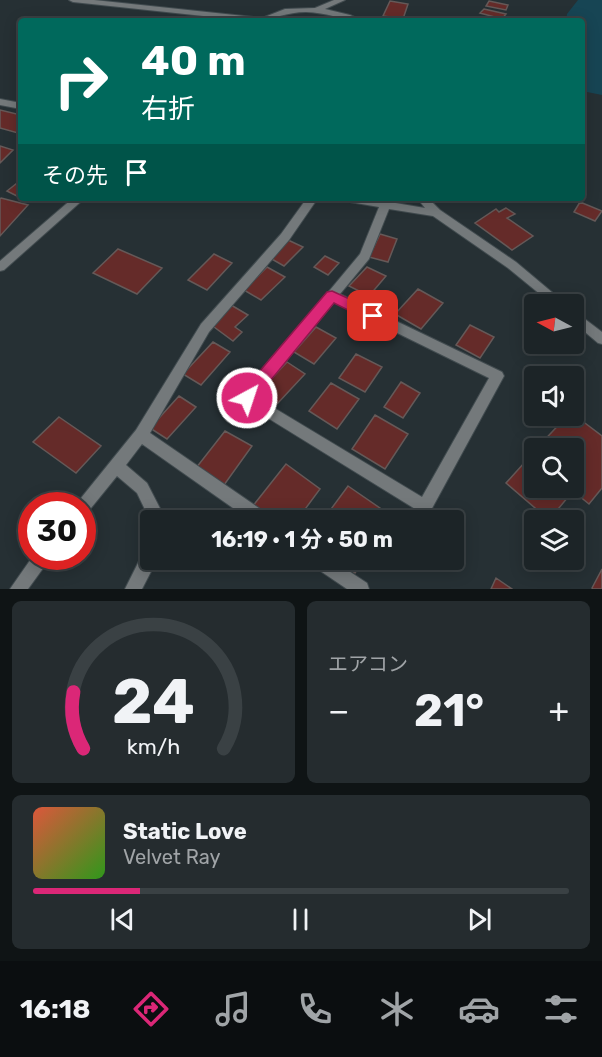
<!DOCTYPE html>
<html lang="ja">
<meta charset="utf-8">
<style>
:root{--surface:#1c2427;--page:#252c2f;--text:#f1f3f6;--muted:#a0a4a7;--line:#3a4144;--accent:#db2777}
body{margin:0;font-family:Rubik,"Noto Sans JP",sans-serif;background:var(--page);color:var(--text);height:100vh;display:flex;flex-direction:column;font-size:22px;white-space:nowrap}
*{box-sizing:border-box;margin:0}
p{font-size:20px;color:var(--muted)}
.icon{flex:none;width:33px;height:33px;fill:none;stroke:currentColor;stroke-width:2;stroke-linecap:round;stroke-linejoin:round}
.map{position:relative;height:589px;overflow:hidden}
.details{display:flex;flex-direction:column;gap:12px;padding:12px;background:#0f1415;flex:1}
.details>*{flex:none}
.hud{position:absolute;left:18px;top:18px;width:567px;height:183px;border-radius:6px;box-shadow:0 3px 15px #0003,0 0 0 2px var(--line);background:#00695c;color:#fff;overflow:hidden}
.needle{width:39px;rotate:277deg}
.buttons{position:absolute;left:524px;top:294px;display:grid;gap:12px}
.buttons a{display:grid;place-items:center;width:60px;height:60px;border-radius:6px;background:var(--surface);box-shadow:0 3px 15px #0003,0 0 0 2px var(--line);font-size:30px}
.speed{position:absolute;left:18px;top:492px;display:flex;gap:12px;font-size:30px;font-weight:700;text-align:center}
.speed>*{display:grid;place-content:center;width:78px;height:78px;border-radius:50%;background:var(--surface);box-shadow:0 3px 15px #0003,0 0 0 2px var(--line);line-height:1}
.speed .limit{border:9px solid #d22;background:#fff;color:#111}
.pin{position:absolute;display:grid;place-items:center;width:51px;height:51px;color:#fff;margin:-26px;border-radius:12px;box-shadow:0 3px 9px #0006}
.me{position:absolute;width:66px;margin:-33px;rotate:40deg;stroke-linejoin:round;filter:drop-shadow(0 0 4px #0008)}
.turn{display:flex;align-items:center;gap:21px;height:126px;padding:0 24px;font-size:27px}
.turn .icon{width:78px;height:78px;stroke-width:2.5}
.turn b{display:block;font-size:42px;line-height:51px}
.then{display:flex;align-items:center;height:57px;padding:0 24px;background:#0003;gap:12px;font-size:22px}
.big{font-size:45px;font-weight:700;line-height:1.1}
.details .widget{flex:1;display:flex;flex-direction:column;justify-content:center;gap:9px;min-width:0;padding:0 21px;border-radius:9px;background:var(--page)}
.details .dial{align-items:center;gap:0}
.dial svg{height:156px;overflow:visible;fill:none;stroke:var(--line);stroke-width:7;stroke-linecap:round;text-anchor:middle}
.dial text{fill:var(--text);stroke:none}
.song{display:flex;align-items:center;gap:18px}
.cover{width:72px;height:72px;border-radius:9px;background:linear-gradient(135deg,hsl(10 70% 55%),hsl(110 70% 35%))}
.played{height:6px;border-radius:3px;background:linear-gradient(90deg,var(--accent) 20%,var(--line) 20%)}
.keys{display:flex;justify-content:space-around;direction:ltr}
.heat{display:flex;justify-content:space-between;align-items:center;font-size:33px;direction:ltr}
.details .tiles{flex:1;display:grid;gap:12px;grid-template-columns:1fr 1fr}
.widget:last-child{grid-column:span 2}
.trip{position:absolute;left:140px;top:510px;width:324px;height:60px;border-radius:6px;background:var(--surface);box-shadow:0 3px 15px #0003,0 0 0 2px var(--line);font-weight:700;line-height:60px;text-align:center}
.dock{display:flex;height:96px;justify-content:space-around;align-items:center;background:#0b0e10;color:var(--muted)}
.dock .icon{width:42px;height:42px}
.dock .on{color:var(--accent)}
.dock b{font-size:27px;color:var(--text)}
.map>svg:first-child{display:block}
.green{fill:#174554}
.building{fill:#652b29;stroke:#655958;stroke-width:1.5}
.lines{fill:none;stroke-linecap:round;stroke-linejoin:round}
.minor-casing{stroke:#414b4f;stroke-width:2}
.minor{fill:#74797b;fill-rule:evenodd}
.route{fill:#db2777;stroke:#8e194d;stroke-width:1.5}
</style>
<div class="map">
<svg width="602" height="589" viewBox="0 0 602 589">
<rect width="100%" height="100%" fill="#263034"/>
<path class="green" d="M578 0H602V95L582 91V21H566L567 14Z"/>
<path class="building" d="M390 1 408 4 403 19 383 16Z
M489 1 508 5 506 10 486 6Z
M484 9 506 14 502 19 480 13Z
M0 110 21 115V131L18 133 0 128Z
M0 146 13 150 0 163Z
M21 180 19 197 7 191Z
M1 198 28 205 0 236V199Z
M580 202 602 211 595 221 574 212Z
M506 208 515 214 507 218 533 236 512 250 475 223 496 209 499 212Z
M380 234 397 239 388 262 369 257Z
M288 240 303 247 284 266 270 258Z
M118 249 162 268 137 294 93 273Z
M214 254 232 263 207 290 188 280Z
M325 256 339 263 328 275 314 267Z
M267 267 285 277 261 300 244 290Z
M367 267 386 276 369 296 349 286Z
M418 289 443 303 421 329 395 314Z
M231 305 248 315 235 327 242 332 233 341 210 324Z
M470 325 494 337 480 358 456 345Z
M316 327 336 338 314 364 294 352Z
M213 342 230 352 201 385 183 374Z
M356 354 382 367 365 392 339 378Z
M287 362 305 374 277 404 259 392Z
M401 382 420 393 403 418 384 407Z
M331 383 359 399 337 429 309 411Z
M179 396 196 407 167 439 150 428Z
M573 414 602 436V488L589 504 573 491 549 520 506 483 534 452V488H573V448H537L567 416Z
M375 415 408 434 385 469 352 449Z
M59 417 101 446 76 473 33 442Z
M225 431 252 446 224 485 196 468Z
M286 464 320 489 297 520H270L252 507Z
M348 486 393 517 390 520H323Z
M337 560H364L355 573Z
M602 569V589H593L592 588Z
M496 578 512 589H491Z"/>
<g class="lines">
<defs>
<path id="minor" d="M69 0H94L262 18 285 9 315 8 334 0H345L325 9 350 15 363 21C344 21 326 12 306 12 286 12 270 21 250 21L73 2Z
M0 99 21 103V109L0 105Z
M73 198H85L4 270 0 271V261Z
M307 198H318L289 240 209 332 150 433 269 515 271 520H250L142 444 126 465 147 483 166 520H150L137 493 117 476 87 513 82 515V506H75L77 503 136 430 201 324 281 234Z
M339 198H366L425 208 417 198H428L440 210 516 262 566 304H552L508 268 433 216 389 209 369 259 340 294 502 372 504 376 430 512 425 515 242 402 240 398 360 254 379 207 344 201ZM334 302 489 378 422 497 256 397Z
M573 310 602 332V344L598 343 573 322Z
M150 549V560H157L142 589H125L144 551Z
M33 556H52L28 589H10Z
M311 560H332L367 583 369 589H347L313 566Z"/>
</defs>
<use href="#minor" class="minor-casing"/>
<use href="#minor" class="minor"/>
</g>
<path class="route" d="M332 291 378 312V320H368L334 303 252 403H241L239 398 241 393 327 292Z"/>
</svg>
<div class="buttons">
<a><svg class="needle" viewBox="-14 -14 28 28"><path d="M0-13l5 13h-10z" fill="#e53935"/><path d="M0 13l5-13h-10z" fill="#a0a4a7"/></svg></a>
<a><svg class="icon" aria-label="sound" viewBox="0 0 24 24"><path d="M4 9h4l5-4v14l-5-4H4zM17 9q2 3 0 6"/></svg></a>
<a><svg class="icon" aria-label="search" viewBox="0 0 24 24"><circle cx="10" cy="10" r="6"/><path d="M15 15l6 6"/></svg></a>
<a><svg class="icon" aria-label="layers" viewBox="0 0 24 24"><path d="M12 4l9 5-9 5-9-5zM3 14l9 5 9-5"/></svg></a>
</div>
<div class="speed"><div class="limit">30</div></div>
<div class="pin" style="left:373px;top:316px;background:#d93025"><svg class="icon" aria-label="arrive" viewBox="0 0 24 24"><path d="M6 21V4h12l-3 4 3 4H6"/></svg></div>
<svg class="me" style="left:247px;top:398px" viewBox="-20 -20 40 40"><circle r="17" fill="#db2777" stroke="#fff" stroke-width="3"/><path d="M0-11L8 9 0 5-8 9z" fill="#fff"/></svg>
<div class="trip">16:19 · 1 分 · 50 m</div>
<div class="hud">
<div class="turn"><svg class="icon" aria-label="right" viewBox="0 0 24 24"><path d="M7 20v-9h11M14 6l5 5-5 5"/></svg><div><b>40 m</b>右折</div></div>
<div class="then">その先<svg class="icon" aria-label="arrive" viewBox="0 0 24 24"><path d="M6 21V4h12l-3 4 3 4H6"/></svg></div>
</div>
</div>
<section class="details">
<div class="tiles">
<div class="widget dial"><svg viewBox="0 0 100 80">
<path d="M14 69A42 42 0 1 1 86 69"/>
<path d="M14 69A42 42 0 0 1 9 40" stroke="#db2777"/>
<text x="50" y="56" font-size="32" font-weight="700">24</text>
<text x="50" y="72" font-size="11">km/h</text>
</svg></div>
<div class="widget"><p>エアコン</p>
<div class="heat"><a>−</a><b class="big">21°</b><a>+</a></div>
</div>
<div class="widget">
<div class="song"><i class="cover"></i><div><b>Static Love</b><p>Velvet Ray</p></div></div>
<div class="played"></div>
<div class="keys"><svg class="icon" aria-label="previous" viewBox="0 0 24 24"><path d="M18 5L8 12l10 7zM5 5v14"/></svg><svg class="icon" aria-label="pause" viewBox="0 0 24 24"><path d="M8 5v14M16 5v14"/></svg><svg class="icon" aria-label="next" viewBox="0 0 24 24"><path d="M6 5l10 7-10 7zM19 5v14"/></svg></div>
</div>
</div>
</section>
<nav class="dock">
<b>16:18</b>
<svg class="icon on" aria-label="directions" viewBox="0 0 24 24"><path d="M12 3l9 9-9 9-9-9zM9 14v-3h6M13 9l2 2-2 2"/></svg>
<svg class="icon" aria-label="music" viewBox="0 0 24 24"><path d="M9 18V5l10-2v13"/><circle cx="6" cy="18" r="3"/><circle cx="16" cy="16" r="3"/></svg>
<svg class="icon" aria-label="phone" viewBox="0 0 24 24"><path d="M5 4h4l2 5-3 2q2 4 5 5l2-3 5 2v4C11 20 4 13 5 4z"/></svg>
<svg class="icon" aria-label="climate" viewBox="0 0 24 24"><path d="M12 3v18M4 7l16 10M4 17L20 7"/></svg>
<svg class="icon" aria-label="car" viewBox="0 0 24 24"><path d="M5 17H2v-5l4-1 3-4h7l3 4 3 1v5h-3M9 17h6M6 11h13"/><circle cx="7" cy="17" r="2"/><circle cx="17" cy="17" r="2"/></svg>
<svg class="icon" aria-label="filters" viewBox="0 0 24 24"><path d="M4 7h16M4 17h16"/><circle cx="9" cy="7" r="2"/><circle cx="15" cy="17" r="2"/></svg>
</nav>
